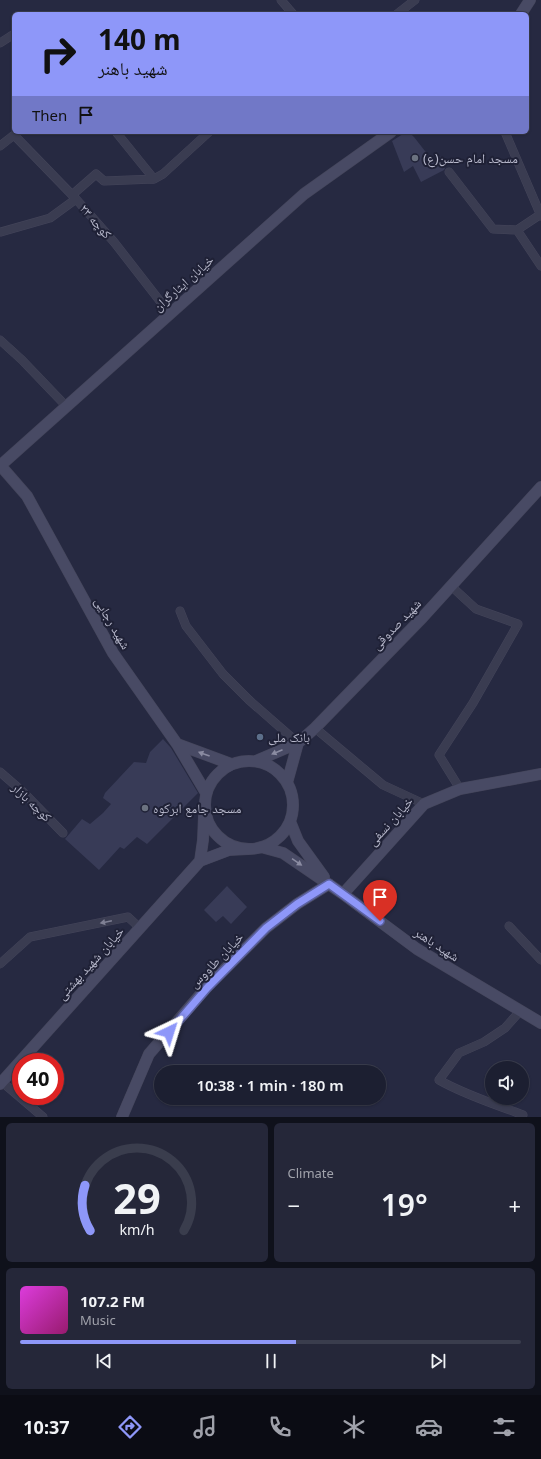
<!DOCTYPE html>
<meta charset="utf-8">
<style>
:root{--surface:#1c1f31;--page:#252739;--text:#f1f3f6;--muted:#a0a2ab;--line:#3a3d4d;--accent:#8e97f9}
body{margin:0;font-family:"Noto Sans","Noto Naskh Arabic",sans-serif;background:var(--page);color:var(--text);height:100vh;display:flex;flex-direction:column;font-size:15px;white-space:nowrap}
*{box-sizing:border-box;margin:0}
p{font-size:13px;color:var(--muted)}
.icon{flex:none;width:22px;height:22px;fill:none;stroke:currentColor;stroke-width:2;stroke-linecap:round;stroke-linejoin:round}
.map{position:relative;height:1117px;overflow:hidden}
.drawer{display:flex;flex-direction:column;gap:6px;padding:6px;background:#0f111b;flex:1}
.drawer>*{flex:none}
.top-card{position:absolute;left:12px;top:12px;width:517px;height:122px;border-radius:6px;box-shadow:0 1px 3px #0004,0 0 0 1px var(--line);background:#8e97f9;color:#111;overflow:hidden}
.tools{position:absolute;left:485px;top:1061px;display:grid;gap:8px}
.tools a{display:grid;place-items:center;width:44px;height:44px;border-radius:50%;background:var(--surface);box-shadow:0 1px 3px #0004,0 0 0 1px var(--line);font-size:20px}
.speed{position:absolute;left:12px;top:1053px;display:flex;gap:8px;font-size:20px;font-weight:700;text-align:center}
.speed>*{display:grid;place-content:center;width:52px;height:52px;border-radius:50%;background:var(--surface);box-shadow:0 1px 3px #0004,0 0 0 1px var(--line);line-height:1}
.speed .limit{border:6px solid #d22;background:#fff;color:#111}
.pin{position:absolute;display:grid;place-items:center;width:34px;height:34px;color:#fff;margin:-41px -17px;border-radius:50% 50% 50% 0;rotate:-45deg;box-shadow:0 0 4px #0007}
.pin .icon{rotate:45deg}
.me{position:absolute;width:44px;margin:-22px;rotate:41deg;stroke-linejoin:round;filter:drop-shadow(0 0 3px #0008)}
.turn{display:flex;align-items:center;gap:14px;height:84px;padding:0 20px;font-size:18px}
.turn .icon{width:52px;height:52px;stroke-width:2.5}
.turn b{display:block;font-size:28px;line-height:34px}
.then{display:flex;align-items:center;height:38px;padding:0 20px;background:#0003;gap:8px;font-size:15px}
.big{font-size:30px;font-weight:600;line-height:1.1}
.drawer .widget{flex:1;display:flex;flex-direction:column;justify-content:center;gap:6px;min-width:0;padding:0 14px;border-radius:6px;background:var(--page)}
.drawer .dial{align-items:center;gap:0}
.dial svg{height:104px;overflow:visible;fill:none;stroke:var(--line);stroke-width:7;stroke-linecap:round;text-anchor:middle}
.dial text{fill:var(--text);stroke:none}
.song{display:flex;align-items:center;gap:12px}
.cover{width:48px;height:48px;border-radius:6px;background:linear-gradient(135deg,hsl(300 70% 55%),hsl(320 70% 35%))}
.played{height:4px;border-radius:2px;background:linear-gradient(90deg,var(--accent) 55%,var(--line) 55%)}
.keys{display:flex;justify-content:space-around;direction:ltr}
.heat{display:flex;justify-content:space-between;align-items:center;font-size:22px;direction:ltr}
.drawer .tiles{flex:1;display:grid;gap:6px;grid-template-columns:1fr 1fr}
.widget:last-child{grid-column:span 2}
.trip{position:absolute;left:154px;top:1065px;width:232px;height:40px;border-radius:20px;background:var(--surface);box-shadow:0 1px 3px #0004,0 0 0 1px var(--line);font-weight:600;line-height:40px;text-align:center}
.dock{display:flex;height:64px;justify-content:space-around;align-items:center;background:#0b0c14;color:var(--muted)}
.dock .icon{width:28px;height:28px}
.dock .selected{color:var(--accent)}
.dock b{font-size:18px;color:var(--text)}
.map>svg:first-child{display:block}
.building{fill:#383b57}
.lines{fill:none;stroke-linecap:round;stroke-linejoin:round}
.street-casing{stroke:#44455a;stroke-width:9}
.secondary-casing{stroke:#44455a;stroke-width:12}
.street{stroke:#3a3c51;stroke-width:8}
.secondary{stroke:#484a64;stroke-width:11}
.oneway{fill:#8b8ca2}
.oneway2{fill:#7f8094}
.route-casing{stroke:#5c62a2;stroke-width:10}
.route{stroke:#8e97f9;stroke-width:7}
.worship-dot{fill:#6b7280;stroke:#1f2136;stroke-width:1.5}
.service-dot{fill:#5c6f8a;stroke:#1f2136;stroke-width:1.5}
.labels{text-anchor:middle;stroke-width:4;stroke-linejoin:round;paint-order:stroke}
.poi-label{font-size:13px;fill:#b7b8cb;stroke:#1f2136;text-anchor:start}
.street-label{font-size:13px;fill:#b7b8cb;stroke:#1f2136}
</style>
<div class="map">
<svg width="541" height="1117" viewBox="0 0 541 1117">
<rect width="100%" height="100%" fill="#262941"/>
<path class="building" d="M406 132H409L414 137 432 160 440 156 445 168 444 170 421 182 413 166 404 172 392 141Z
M163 739 171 748 198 793 147 844 137 837 124 849 120 847 99 870 65 839 82 819 90 824 103 813 111 804 103 798 105 793 134 762 146 763 150 752Z
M227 886 247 907 231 924 223 916 216 922 204 910Z"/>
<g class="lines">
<defs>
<path id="street" d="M281 0 293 14
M397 14 415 0
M0 43 14 34
M116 132 154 179 163 174 209 132
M505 132 541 216
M0 146 14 135 76 199 114 242 170 314
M449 172 493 229 517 230 541 266
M72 195 96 174 104 181 154 179
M517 230 541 214
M1 232 50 218 76 199
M0 340 22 360 66 406
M451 586 476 609 518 624 473 703 439 755 460 789
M180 611 186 626 223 674 249 700 298 743
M315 728 383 785 424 804
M0 772 23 792 63 833
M509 926 541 960
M0 964 30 937 128 917 140 928
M521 1010 505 1028 484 1042 459 1053 439 1080C465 1095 495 1104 523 1115
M2 1082 43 1117"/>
<path id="secondary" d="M521 14 530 0
M0 465 27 496 113 653 177 744 206 793
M1 465 304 194 391 132
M177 744 231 764
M205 805a44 44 0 1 1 88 0a44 44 0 1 1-88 0Z
M256 761 298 743 315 728 422 618 541 487
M287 783 298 743
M290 821 298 841 324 877
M261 847 283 853 343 894 417 949 541 1023
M200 861 203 840 204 816
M343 894 424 804 460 789 541 774
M0 1084 200 861 229 850 248 849
M122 1117 149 1054 207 987 266 928 297 904 329 884"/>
</defs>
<use href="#street" class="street-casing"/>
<use href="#secondary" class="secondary-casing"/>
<use href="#street" class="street"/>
<use href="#secondary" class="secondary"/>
</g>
<defs><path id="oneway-solid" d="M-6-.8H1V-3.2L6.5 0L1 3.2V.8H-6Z"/></defs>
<g class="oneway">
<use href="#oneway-solid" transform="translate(277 752) rotate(157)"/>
<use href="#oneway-solid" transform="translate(204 754) rotate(-160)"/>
<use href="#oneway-solid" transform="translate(297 862) rotate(34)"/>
</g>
<use class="oneway2" href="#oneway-solid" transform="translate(106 922) rotate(168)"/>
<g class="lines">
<defs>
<path id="route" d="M169 1032 207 988 266 928 297 904 329 884 380 921"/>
</defs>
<use href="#route" class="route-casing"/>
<use href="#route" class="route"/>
</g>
<g class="worship-dot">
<circle cx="415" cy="158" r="4"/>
<circle cx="145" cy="808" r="4"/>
</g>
<circle class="service-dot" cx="260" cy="737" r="4"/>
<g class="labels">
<g class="poi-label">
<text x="423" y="163">مسجد امام حسن(ع)</text>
<text x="268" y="742">بانک ملی</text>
<text x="153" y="813">مسجد جامع ابرکوه</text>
</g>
<g class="street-label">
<text transform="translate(96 221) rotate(49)" y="5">کوچه ۲۳</text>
<text transform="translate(183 283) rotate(-42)" y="5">خیابان ایثارگران</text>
<text transform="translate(113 623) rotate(60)" y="5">شهید رجایی</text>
<text transform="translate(396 624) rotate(-46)" y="5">شهید صدوقی</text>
<text transform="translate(32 802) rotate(44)" y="5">کوچه بازار</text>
<text transform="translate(390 821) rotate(-48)" y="5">خیابان نسفی</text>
<text transform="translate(437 944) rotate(33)" y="5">شهید باهنر</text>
<text transform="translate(216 960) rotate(-46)" y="5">خیابان طاووس</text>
<text transform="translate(90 963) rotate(-48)" y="5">خیابان شهید بهشتی</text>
</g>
</g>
</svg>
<div class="tools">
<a><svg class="icon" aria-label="sound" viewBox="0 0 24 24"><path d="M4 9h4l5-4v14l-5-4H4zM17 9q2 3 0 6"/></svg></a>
</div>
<div class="speed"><div class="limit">40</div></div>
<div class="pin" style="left:380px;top:921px;background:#d93025"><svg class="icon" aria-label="arrive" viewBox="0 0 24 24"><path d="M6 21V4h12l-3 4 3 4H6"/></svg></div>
<svg class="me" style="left:169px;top:1032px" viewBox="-20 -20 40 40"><path d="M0-17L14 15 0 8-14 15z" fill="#8e97f9" stroke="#fff" stroke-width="4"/></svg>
<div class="trip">10:38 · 1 min · 180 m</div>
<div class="top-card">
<div class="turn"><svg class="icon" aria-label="right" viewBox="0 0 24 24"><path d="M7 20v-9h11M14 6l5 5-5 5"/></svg><div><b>140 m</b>شهید باهنر</div></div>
<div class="then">Then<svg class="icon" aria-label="arrive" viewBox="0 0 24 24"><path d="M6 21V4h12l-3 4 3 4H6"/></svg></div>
</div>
</div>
<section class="drawer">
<div class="tiles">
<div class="widget dial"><svg viewBox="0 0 100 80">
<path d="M14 69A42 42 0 1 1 86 69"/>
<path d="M14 69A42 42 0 0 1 10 34" stroke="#8e97f9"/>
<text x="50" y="56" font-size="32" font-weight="700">29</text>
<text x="50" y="72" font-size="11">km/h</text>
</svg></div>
<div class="widget"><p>Climate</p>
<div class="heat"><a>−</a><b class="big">19°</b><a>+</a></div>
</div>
<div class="widget">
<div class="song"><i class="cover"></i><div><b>107.2 FM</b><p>Music</p></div></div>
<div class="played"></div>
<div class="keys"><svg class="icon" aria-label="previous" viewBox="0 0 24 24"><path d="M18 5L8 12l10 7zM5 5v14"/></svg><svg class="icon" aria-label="pause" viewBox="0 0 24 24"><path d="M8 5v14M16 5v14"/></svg><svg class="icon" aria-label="next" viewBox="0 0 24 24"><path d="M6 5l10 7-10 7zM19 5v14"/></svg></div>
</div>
</div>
</section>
<nav class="dock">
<b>10:37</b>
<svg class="icon selected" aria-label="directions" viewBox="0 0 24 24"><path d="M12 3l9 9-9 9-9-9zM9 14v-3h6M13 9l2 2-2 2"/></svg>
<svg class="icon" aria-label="music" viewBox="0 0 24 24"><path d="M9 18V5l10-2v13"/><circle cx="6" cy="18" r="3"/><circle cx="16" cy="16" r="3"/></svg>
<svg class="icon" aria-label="phone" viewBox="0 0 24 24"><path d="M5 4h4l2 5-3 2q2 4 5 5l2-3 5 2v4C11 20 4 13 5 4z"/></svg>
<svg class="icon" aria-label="climate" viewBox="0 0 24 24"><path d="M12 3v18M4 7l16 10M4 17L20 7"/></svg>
<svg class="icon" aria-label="car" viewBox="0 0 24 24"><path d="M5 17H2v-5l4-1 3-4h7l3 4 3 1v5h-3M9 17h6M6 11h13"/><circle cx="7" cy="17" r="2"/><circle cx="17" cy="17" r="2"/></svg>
<svg class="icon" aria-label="filters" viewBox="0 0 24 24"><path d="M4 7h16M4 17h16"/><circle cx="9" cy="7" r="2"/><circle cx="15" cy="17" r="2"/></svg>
</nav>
